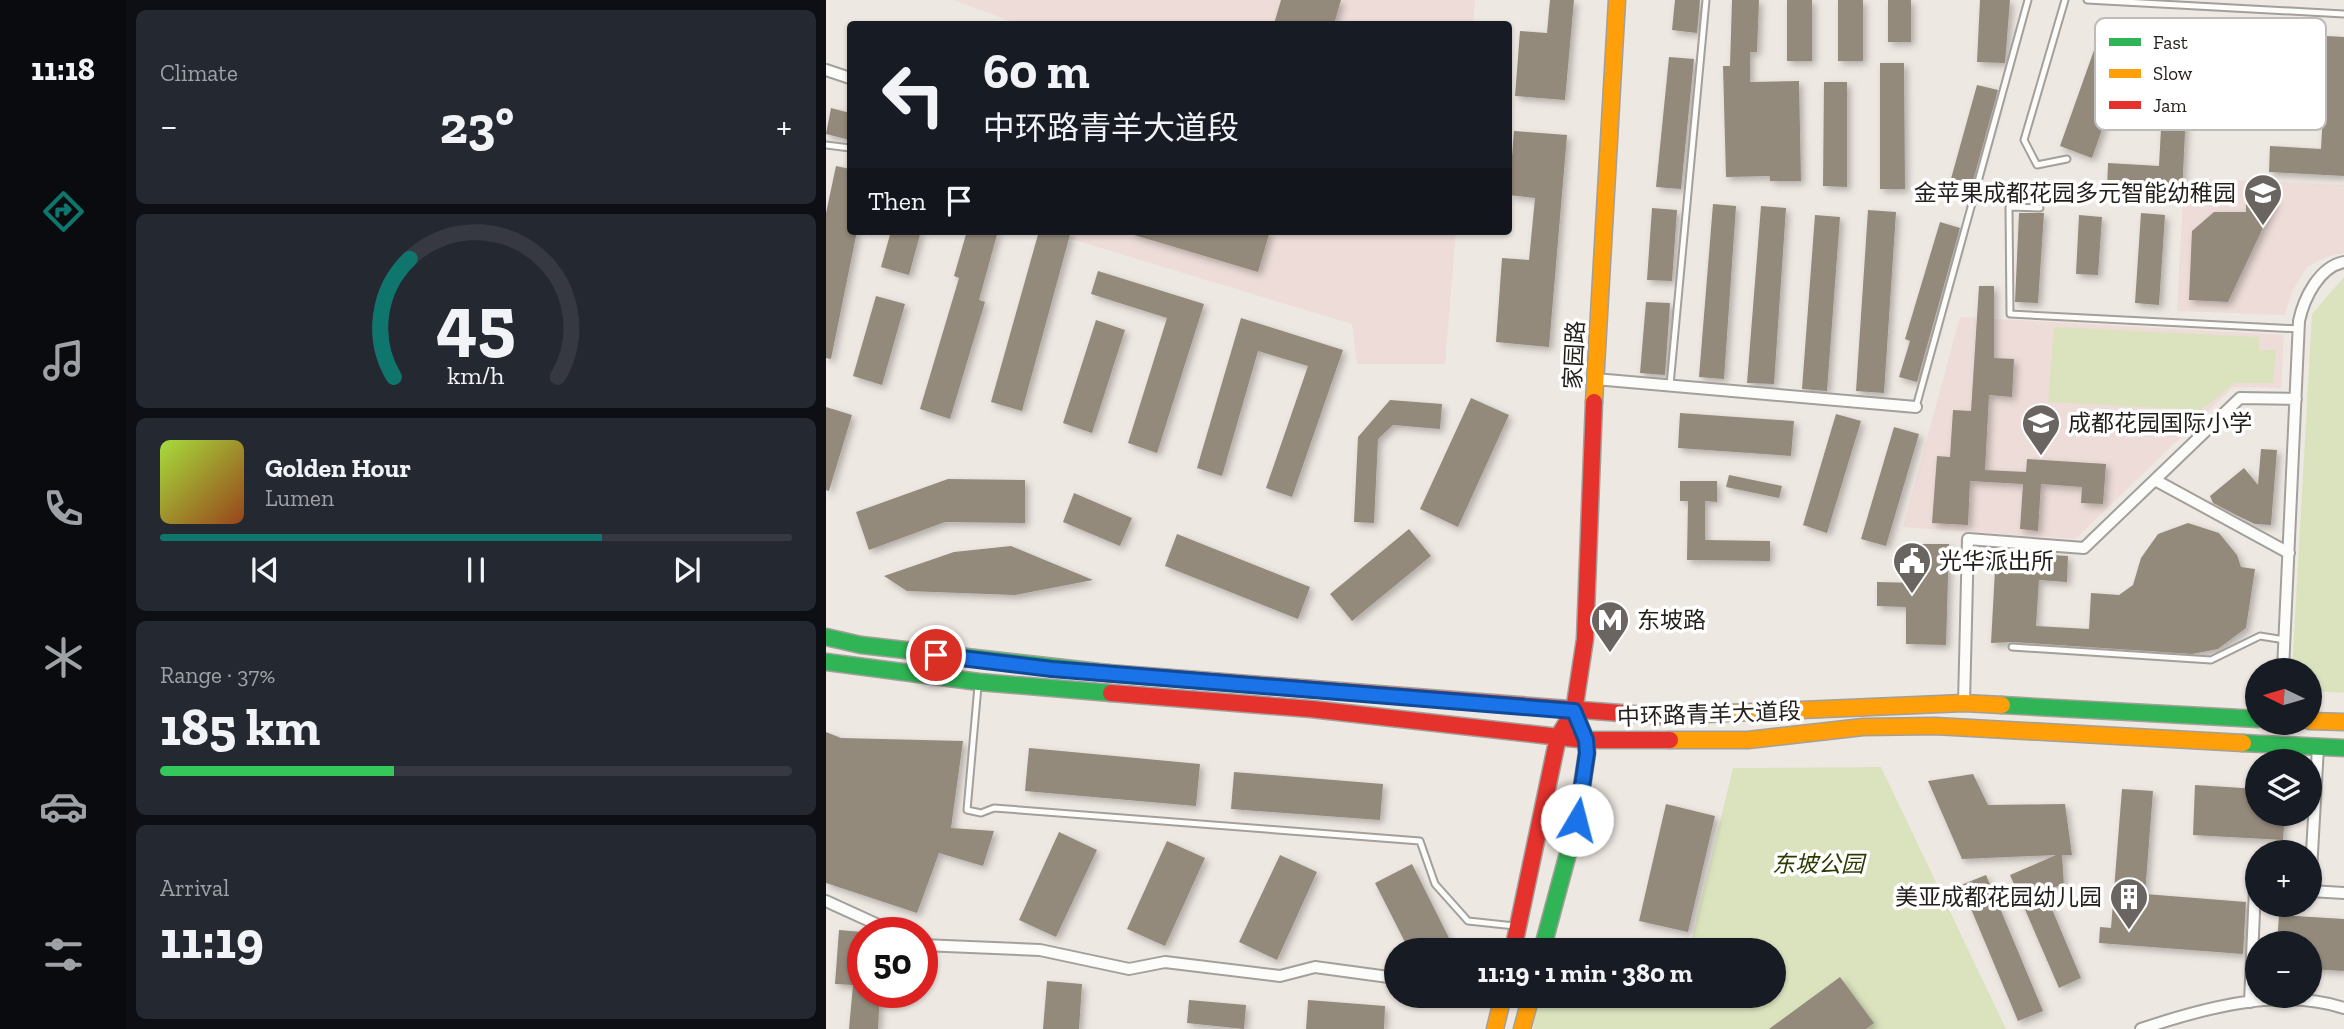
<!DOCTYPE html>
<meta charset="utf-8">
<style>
:root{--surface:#171b24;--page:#242831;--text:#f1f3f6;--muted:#9ea1a6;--line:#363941;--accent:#0f766e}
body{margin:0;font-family:"Zilla Slab","Noto Sans SC",serif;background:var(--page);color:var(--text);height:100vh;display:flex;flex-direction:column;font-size:26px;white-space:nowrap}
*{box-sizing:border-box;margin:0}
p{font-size:23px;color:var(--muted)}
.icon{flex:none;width:38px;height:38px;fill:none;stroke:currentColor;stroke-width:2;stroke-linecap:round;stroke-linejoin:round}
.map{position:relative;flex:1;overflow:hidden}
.drawer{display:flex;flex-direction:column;gap:10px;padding:10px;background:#0d0f14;width:700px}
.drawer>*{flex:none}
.guide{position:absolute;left:21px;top:21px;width:665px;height:214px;border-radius:7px;box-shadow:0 2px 5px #0004;background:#171b24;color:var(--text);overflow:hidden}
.needle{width:46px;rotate:275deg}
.controls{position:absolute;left:1419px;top:658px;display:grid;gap:14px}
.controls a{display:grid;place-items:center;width:77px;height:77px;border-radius:50%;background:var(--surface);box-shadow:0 2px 5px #0004;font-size:35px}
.speed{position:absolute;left:21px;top:917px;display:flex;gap:14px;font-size:35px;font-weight:700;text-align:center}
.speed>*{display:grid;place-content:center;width:91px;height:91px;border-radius:50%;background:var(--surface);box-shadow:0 2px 5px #0004;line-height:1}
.speed .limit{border:10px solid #d22;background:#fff;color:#111}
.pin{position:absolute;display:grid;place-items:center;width:60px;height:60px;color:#fff;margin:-30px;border:4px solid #fff;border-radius:50%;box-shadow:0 2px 7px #0007}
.me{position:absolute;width:77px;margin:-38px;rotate:8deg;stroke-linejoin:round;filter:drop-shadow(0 0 5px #0008)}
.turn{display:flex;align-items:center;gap:24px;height:147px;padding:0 21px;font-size:32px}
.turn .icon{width:91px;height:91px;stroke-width:2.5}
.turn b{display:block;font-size:49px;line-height:60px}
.then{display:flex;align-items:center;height:66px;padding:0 21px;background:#0003;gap:14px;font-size:26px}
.big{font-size:52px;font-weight:700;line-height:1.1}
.drawer .tile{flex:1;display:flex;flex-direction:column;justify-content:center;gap:10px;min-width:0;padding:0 24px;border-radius:10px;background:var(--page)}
.drawer .dial{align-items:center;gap:0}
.dial svg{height:182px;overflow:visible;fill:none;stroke:var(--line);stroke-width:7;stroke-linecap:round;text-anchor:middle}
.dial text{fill:var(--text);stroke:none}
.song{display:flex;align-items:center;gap:21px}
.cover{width:84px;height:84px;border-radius:10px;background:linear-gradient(135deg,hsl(80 70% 55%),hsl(20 70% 35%))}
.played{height:7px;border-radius:4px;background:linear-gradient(90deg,var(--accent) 70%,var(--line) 70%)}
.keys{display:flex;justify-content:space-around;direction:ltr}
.heat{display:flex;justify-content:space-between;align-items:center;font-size:38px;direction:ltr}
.charge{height:10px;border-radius:5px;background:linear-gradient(90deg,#34c759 37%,var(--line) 0)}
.trip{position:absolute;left:558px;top:938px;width:402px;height:70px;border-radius:35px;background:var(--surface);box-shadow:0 2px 5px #0004;font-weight:700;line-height:70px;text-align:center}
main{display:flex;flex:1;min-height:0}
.tab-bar{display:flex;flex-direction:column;width:126px;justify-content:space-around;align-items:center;background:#090b0e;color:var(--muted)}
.tab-bar .icon{width:49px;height:49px}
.tab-bar .active{color:var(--accent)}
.tab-bar b{font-size:32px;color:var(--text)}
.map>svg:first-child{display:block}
.education{fill:#eddcd7}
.green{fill:#dbe3be}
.building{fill:#948a7c;filter:url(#shadow)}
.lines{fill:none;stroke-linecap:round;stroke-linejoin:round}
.lane-casing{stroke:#a39f9a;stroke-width:9}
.street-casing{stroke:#a39f9a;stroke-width:14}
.fast-casing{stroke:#a39f9a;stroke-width:19}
.slow-casing{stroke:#a39f9a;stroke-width:19}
.jam-casing{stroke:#a39f9a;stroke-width:19}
.lane{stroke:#fcfcfb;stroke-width:5}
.street{stroke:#fcfcfb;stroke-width:10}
.fast{stroke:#30b455;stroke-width:16}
.slow{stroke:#ff9f0a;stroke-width:16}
.jam{stroke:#e5322d;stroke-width:16}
.route-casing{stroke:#114b97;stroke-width:18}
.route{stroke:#1a73e8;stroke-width:12}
.labels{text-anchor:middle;stroke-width:7;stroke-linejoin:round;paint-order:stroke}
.poi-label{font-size:23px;fill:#231f1b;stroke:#fff;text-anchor:start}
.street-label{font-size:23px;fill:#231f1b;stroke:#fff}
.park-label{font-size:23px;font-style:italic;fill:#2e3b00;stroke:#fff}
.key{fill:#fff;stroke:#bdbcbb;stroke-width:2}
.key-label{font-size:19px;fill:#231f1b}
</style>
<main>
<nav class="tab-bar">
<b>11:18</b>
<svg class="icon active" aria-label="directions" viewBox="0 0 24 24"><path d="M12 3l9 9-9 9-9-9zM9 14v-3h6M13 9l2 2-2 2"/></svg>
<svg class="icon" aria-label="music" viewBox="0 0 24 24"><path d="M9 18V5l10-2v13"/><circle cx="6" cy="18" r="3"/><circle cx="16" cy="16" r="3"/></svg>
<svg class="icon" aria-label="phone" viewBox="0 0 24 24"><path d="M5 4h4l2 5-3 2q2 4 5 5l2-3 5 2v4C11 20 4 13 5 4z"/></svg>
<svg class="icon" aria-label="climate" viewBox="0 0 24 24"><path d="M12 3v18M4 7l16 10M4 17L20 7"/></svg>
<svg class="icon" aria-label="car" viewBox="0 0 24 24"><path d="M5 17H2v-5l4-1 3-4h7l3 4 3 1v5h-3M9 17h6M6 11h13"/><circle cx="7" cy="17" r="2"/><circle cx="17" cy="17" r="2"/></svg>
<svg class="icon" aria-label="filters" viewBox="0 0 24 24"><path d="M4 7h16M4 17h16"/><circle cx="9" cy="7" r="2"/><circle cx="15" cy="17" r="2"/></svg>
</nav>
<section class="drawer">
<div class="tile"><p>Climate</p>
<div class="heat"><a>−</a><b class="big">23°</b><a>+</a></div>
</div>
<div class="tile dial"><svg viewBox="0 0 100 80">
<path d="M14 69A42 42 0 1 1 86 69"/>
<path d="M14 69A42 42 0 0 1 21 17" stroke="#0f766e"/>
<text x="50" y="56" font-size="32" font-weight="700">45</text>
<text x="50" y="72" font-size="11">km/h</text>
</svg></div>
<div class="tile">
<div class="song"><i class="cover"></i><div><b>Golden Hour</b><p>Lumen</p></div></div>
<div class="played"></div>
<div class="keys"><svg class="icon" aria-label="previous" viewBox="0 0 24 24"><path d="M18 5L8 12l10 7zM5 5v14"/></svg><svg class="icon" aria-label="pause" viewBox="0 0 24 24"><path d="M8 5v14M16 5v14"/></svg><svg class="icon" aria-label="next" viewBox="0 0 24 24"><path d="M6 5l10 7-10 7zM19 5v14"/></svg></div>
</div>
<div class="tile"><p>Range · 37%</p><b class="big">185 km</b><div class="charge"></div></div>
<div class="tile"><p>Arrival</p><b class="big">11:19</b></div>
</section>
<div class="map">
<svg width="1518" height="1029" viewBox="0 0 1518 1029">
<defs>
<filter id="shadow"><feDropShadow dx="3.5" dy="3.5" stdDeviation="3.5" flood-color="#0004"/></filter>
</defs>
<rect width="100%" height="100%" fill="#eee8e2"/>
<path class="education" d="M128 0H649L647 24H192Z
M1378 179 1518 185V253L1500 257 1481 267 1466 292 1459 315 1351 311 1357 200Z
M244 231H630L619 364H531L526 324 242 238Z
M1134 317 1458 335 1455 388 1407 387 1249 539 1077 527Z"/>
<path class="green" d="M1518 277V693L1484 691V670H1466L1486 314Z
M1228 327 1433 337V350H1450L1447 383H1409L1375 410 1222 402Z
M1055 767 1180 1029H707L711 1006 778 996H948V950H863L907 768Z"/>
<path class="building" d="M455 0H515L508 24H448Z
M724 0H748L739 100 689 96 694 31 721 33Z
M849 0H874L871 33 846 30Z
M906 0H933L931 52H924V82L973 81 975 181H944V176L900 177 897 66H904Z
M961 0H986V61H961Z
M1012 0H1037V61H1012Z
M1062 0H1085V42H1062Z
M1154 0H1184L1179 63 1151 62Z
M1501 36 1518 37V176L1443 172 1444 146 1495 149Z
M1272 39 1315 55 1316 39 1389 43 1388 71 1298 67 1266 158 1234 146Z
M843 57 868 59 855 189 830 187Z
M1054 63H1078L1079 189H1054Z
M998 82H1021V187L997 186Z
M1151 85 1172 90 1144 192 1123 186Z
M5 108 24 113V140L0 134Z
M1336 110 1360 111 1356 194 1281 191 1282 163 1333 166Z
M688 131 741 135 723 347 670 342 676 258 703 260 709 198 683 195Z
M10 166 24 169V231H31L5 359 0 358V213Z
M1420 200H1450L1402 302 1363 300 1366 231 1388 212H1420Z
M887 204 910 206 898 379 873 377Z
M935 206 960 208 948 384 921 383Z
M826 208 851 210 846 281 821 280Z
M1042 210 1070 212 1058 393 1030 391Z
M1193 213H1218L1212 303 1189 302Z
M1315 213 1339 215 1333 305 1309 303Z
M989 215 1014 217 1001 391 976 389Z
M1253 215 1276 217 1272 275 1250 274Z
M1114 222 1134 228 1091 382 1073 377 1084 341 1079 339Z
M65 231H95L83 275 55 267Z
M141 231H172L153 300 159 302 124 419 94 409 133 278 128 276Z
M213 231H245L196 411 165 402Z
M305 231H444L432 272 305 234Z
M272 271 378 304 331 453 302 443 341 318 265 294Z
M1153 286H1168V358L1188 359 1186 397 1163 395 1159 470 1200 472 1201 459 1280 464 1277 504 1255 503 1256 487 1215 484 1212 531 1194 529 1197 484 1144 481 1142 525 1106 523 1111 456 1124 457 1127 410 1145 411Z
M50 296 79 304 56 385 27 376Z
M820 302 844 303 839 375 814 373Z
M415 318 517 350 466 497 440 488 482 366 432 351 396 476 371 468Z
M270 320 299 330 266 433 237 423Z
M645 398 683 415 632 527 594 509Z
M564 400 616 404 614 429 567 425 552 439 548 523 528 522 532 437Z
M0 407 26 415 3 491 0 490Z
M854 413 968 421 965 456 852 448Z
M1010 414 1035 421 1001 533 977 525Z
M1068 427 1093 434 1060 546 1035 539Z
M1435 449 1451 450 1445 525 1429 524 1410 515 1387 503 1384 496 1418 468 1432 485Z
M903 475 956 486 953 498 900 487Z
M122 479 199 480V523L119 522 43 550 30 512Z
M854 481H891V502L879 501V540L944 541V561L861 560 862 501H854Z
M248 493 306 518 294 546 237 522Z
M1362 523 1393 533 1411 555 1415 567 1429 569 1420 628 1392 649 1366 654 1186 642 1165 643 1170 552 1242 556 1241 582 1213 580 1210 626 1263 629 1265 593 1293 595 1307 585 1315 558 1332 534Z
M583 529 605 556 526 621 504 594Z
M351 534 484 587 472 619 339 566Z
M1092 544H1123L1120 645 1080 644V607L1051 606V582L1091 583Z
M185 546 267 580 189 595 81 591 58 576 128 552Z
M0 732 15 738 137 741 125 828 168 831 157 866 113 853 91 913 0 883Z
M203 748 374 764 370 806 199 791Z
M408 772 557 784 554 820 405 809Z
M1147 774 1162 805 1239 804 1246 855H1236L1238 886 1217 888 1255 978 1233 988 1184 875 1230 855 1136 859 1102 781Z
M1369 785 1432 789V814H1459L1457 840 1367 835Z
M1296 789 1327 791 1319 894 1420 902 1417 954 1273 943 1274 927 1285 928Z
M840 804 889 816 862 932 813 921Z
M233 832 271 850 230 937 193 920Z
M341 841 379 858 339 946 301 929Z
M454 855 491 872 451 960 413 942Z
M586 864 629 950H583L549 883Z
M1160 875 1217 1011 1192 1021 1135 885Z
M1453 915 1518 919V971L1484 969V943H1451Z
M13 930 37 932V992H54L52 1029H23L27 985 9 984Z
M1014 977 1048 1023 1040 1029H943Z
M221 981 256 984 253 1029H217Z
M363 1000 420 1005 418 1029 361 1023Z
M482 1000 559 1006 558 1029H480Z"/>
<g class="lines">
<defs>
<path id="lane" d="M1239 0 1198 140 1211 165 1241 159
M1261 0 1518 14
M0 145 24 148
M1214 208 1183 207 1184 314 1473 329
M844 385 880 0
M1090 407 1202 0
M1186 647 1385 660 1434 636 1459 640
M152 686 141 810 155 813 168 808 594 841 609 884 642 921 689 926"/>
<path id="street" d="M0 70 24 78
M769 379 1090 407
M1329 480 1463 553
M1457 670 1473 321C1478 298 1493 267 1518 262
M1138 703 1142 539 1258 548 1414 398 1470 399
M1484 888 1492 747
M1484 891 1518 893
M0 901 70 933
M96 945 214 950 303 969 339 962 454 976 489 967 570 978
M1424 1002 1429 889H1432
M1315 1029C1378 1008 1452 987 1518 1008"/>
<path id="fast" d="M0 637 35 645 282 673
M0 662 153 682 285 693
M1176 705 1432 719
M1417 743 1518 748
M716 950 751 820 761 753 760 740 748 711"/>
<path id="slow" d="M768 402 791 0
M833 716 1138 703 1176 705
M1484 721 1518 722
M844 740H922L1037 727 1109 726 1417 743
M669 1029 677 996
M696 1029 705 996"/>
<path id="jam" d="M282 673 833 716
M285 693 485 709 760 740H844
M687 950 732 737 748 711 759 639 768 402"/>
</defs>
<use href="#lane" class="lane-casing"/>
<use href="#street" class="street-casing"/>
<use href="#fast" class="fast-casing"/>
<use href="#slow" class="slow-casing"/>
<use href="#jam" class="jam-casing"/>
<use href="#lane" class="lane"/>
<use href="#street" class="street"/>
<use href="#fast" class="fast"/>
<use href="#slow" class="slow"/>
<use href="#jam" class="jam"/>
</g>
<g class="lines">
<defs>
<path id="route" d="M110 655 226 669 748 711 760 740 761 753 751 820"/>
</defs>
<use href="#route" class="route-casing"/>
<use href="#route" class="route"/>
</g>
<defs>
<symbol id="school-pin" viewBox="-11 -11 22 30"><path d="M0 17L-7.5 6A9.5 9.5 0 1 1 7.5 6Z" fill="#6a6561" stroke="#fff"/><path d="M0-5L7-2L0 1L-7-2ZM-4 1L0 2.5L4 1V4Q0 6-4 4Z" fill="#fff"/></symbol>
<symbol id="civic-pin" viewBox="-11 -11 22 30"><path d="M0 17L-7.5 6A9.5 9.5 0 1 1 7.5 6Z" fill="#6a6561" stroke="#fff"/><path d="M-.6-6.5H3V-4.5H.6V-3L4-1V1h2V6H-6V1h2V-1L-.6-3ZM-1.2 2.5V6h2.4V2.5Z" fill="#fff"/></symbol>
<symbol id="metro-pin" viewBox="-11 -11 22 30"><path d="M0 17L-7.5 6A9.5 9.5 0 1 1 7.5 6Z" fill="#6a6561" stroke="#fff"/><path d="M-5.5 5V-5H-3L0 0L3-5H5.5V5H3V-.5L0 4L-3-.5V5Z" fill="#fff"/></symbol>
<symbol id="building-pin" viewBox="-11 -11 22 30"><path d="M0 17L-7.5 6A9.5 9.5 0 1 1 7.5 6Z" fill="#6a6561" stroke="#fff"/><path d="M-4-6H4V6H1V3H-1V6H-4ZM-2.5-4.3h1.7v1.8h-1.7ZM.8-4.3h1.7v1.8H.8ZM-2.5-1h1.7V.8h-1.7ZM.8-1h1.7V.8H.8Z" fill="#fff"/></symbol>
</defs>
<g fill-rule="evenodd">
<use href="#school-pin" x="1415" y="171" width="44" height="60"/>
<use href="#school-pin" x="1193" y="401" width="44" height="60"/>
<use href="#civic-pin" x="1064" y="539" width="44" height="60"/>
<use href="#metro-pin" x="762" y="598" width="44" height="60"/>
<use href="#building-pin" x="1281" y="875" width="44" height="60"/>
</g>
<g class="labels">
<g class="poi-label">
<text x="1410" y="201" text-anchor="end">金苹果成都花园多元智能幼稚园</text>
<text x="1242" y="431">成都花园国际小学</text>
<text x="1113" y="569">光华派出所</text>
<text x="811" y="628">东坡路</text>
<text x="1276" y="905" text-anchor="end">美亚成都花园幼儿园</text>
</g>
<g class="street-label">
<text transform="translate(748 355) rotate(-87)" y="8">家园路</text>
<text transform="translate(883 714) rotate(-2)" y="8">中环路青羊大道段</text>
</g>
<g class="park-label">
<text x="992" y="872">东坡公园</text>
</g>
</g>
<rect x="1269" y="18" width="231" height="112" rx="10" class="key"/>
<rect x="1283" y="38" width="32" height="8" fill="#30b455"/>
<rect x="1283" y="69" width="32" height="9" fill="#ff9f0a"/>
<rect x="1283" y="101" width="32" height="8" fill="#e5322d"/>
<g class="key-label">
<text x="1327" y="49">Fast</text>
<text x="1327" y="80">Slow</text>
<text x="1327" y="112">Jam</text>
</g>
</svg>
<div class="controls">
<a><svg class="needle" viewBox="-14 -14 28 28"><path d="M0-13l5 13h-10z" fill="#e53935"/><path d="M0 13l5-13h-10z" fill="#9ea1a6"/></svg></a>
<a><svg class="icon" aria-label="layers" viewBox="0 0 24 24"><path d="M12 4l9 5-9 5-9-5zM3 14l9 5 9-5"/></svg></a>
<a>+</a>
<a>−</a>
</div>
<div class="speed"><div class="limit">50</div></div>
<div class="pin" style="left:110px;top:655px;background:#d93025"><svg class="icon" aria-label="arrive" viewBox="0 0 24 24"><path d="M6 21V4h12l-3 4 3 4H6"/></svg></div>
<svg class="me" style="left:751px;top:820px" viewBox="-20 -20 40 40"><circle r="19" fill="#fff"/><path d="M0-13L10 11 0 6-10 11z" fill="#1a73e8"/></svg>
<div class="trip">11:19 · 1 min · 380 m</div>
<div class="guide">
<div class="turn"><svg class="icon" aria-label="left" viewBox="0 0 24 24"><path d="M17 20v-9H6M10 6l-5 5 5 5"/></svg><div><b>60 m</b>中环路青羊大道段</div></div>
<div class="then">Then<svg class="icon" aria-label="arrive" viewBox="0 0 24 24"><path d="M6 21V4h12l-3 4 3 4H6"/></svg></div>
</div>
</div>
</main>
